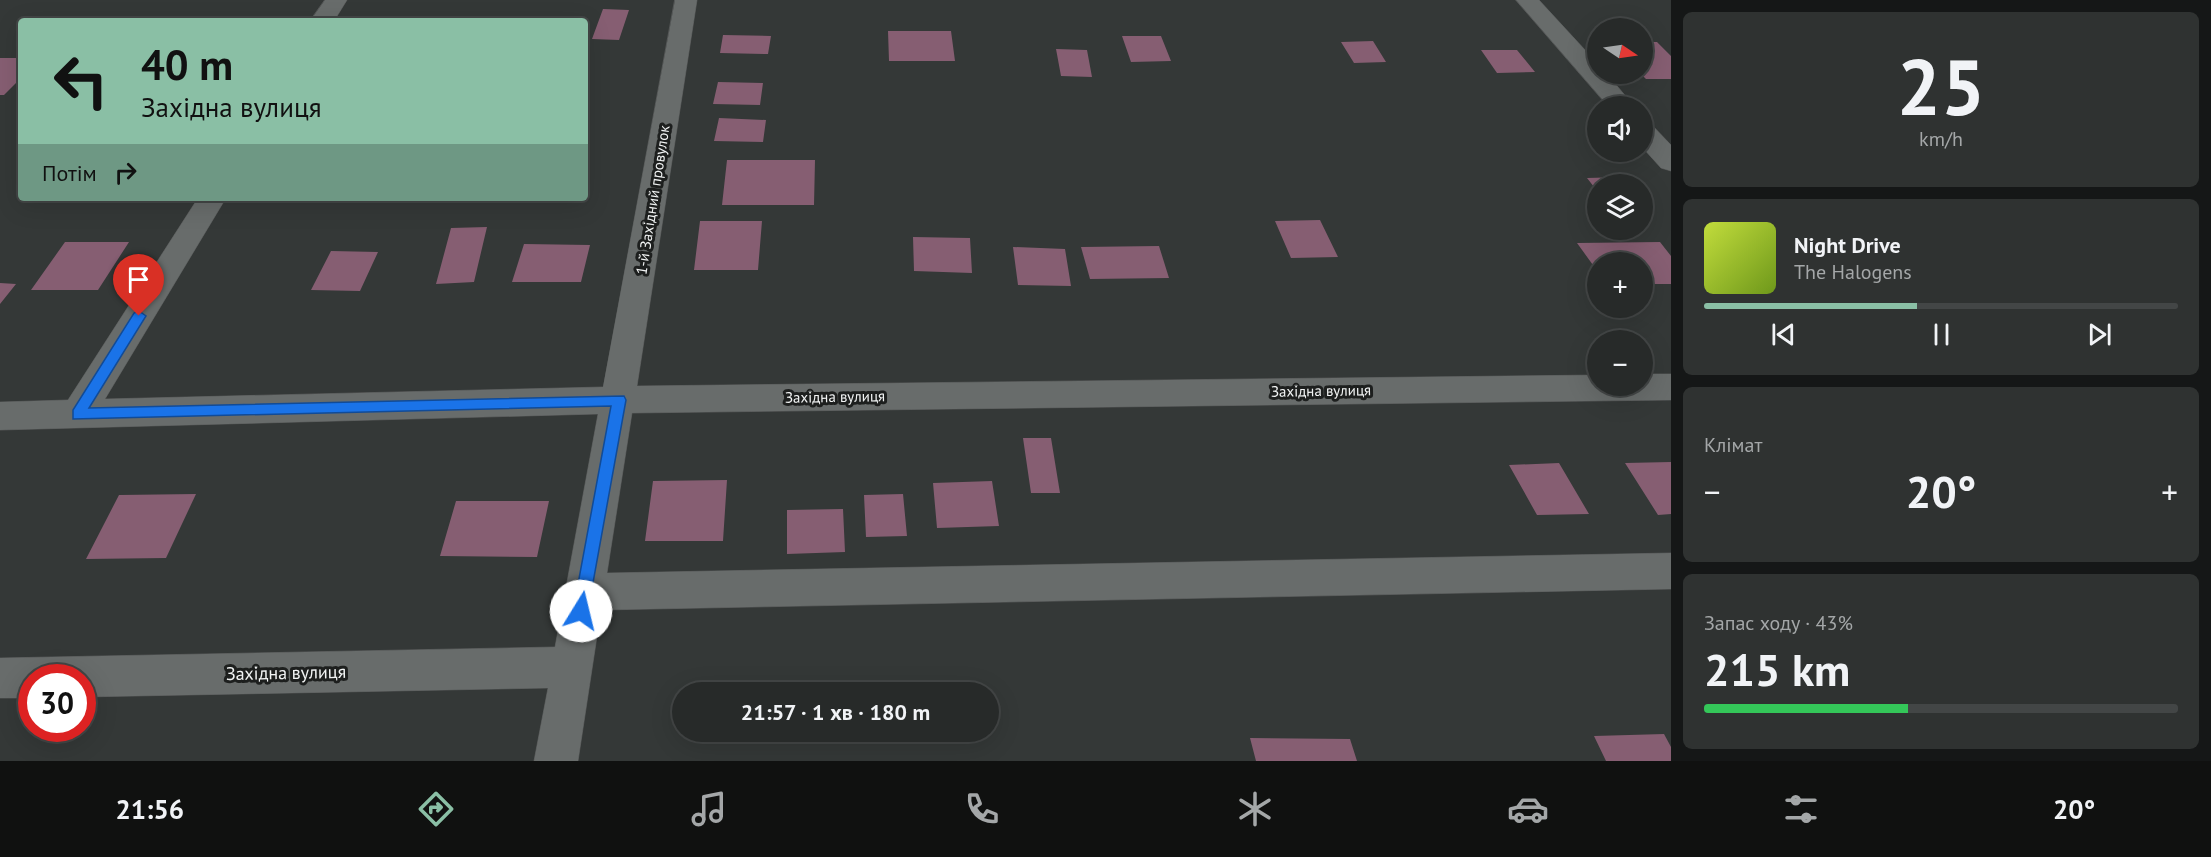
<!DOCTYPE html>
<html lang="uk">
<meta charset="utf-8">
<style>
:root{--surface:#272a29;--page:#2f3231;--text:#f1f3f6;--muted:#a4a7a8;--line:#434646;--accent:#8abfa5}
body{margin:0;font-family:"PT Sans",sans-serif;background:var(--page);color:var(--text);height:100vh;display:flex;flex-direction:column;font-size:22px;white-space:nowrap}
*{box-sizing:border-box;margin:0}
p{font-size:20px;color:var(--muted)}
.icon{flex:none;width:33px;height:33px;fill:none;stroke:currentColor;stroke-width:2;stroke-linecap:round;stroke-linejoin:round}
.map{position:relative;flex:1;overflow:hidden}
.sheet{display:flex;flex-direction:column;gap:12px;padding:12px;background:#151717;width:540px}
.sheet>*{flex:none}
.top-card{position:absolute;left:18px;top:18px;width:570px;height:183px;border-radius:6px;box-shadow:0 6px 24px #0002,0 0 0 2px var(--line);background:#8abfa5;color:#111;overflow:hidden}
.needle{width:39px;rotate:103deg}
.controls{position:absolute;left:1587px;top:18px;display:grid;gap:12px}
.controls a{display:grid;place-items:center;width:66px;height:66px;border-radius:50%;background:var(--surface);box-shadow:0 6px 24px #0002,0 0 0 2px var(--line);font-size:30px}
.speed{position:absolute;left:18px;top:664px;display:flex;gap:12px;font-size:30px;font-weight:700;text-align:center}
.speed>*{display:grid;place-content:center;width:78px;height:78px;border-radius:50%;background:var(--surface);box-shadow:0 6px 24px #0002,0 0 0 2px var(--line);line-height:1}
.speed .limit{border:9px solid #d22;background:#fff;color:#111}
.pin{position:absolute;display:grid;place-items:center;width:51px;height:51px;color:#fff;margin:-62px -26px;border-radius:50% 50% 50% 0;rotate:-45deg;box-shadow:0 0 6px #0007}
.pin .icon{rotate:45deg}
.me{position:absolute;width:66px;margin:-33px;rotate:9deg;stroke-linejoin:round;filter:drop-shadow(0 0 4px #0008)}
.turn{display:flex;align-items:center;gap:21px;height:126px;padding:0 24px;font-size:27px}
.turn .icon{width:78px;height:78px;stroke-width:2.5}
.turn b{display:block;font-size:42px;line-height:51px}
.then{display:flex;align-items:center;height:57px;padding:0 24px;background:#0003;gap:12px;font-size:22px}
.big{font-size:45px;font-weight:700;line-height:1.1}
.sheet .card{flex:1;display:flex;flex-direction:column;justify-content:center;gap:9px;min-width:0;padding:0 21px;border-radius:9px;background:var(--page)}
.sheet .dial{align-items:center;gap:0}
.dial b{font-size:78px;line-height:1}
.song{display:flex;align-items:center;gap:18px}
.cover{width:72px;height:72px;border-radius:9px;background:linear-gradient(135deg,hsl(70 70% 55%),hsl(80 70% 35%))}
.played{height:6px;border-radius:3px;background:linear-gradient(90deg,var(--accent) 45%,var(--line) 45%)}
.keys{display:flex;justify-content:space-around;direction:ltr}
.heat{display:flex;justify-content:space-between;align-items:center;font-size:33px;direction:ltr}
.charge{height:9px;border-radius:4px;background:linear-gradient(90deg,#34c759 43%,var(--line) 0)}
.trip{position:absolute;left:672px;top:682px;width:327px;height:60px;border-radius:30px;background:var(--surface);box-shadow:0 6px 24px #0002,0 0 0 2px var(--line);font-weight:700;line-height:60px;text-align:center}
.menu{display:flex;height:96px;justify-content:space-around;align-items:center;background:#101110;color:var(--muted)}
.menu .icon{width:42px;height:42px}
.menu .current{color:var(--accent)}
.menu b{font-size:27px;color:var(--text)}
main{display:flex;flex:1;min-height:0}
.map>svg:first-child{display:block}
.building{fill:#865e72}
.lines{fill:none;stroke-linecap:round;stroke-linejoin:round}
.minor-casing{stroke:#545656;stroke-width:1}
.minor{fill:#686c6b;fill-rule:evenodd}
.route{fill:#1a73e8;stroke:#114b97;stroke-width:1.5}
.labels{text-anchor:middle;stroke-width:6;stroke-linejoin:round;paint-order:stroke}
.street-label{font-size:15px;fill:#f2f4f4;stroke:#1d1f1e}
.near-street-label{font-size:18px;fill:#f2f4f4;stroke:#1d1f1e}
</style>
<main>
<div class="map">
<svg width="1671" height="761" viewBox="0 0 1671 761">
<rect width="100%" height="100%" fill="#343837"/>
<path class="building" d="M603 9 629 10 619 40 592 39Z
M888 31H951L955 61H889Z
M723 35 771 36 768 54 720 53Z
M1122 36H1161L1171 61 1131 62Z
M1373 41 1386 62 1354 63 1341 42Z
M1642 42H1657L1671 56V79H1646L1641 74Z
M1056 49 1087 50 1092 77 1061 76Z
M1481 50H1517L1535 72 1497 73Z
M0 58H21V78L4 95H0Z
M718 82 763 83 760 105 713 104Z
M719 118 766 120 763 142 714 141Z
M727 160H815L814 205H722Z
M1623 177 1629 184H1598V192L1587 178Z
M1320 220 1338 257 1291 258 1275 221Z
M700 221H762L758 270H694Z
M487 227 474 282 436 284 451 228Z
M913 237 970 238 972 273 914 271Z
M65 242H129L98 290H31Z
M1660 242 1671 256V284H1642V262H1598V272L1577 243Z
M524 244 590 245 581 282H512Z
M1159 246 1169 278 1090 279 1081 247Z
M1013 247 1065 249 1071 286 1018 285Z
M331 251 378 252 360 291 311 290Z
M0 283 16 284 0 304Z
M1023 438H1051L1060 493H1031Z
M1671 462V514L1658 515 1625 463Z
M1559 463 1589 514 1537 515 1509 465Z
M727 480 723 541H645L653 481Z
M992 481 999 526 937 528 933 483Z
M196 494 166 558 86 559 119 495Z
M903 494 907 536 866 537 864 495Z
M456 501H549L537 557 440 556Z
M843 509 845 552 787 554V510Z
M1664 734 1671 747V761H1606L1594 736Z
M1250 738 1350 739 1357 761H1256Z"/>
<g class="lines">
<defs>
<path id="minor" d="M325 0H347L334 21H310Z
M675 0H697L637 386 1598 375V386H1642V374H1671V400L632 413 607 573 1671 553V589L601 610 578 761H534L548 688 82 697V678H32V698H0V658L555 647 598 414 0 430V402L68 400 198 198H226L105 399 603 387Z
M1516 0H1539L1598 64V74H1607L1634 106H1608Z
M1642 122 1651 124 1671 145V171L1661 168 1642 147Z"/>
</defs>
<use href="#minor" class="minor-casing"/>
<use href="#minor" class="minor"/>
</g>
<path class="route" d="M139 311 146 316 89 408 624 396 626 400 587 616 581 619 576 616 573 611 611 406 73 419V410L134 313Z"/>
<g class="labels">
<g class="street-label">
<text transform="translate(653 200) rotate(-81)" y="5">1-й Західний провулок</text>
<text transform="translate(1321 391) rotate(-1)" y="5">Західна вулиця</text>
<text transform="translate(835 397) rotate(-1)" y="5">Західна вулиця</text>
</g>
<g class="near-street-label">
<text transform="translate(286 673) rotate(-1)" y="6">Західна вулиця</text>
</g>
</g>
</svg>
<div class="controls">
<a><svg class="needle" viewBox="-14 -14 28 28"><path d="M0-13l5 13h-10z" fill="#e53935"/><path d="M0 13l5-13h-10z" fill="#a4a7a8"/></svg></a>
<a><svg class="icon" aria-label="sound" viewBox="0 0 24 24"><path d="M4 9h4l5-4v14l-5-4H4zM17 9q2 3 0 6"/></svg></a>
<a><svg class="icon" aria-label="layers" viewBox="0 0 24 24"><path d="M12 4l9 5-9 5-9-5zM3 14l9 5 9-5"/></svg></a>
<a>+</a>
<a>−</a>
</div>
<div class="speed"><div class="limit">30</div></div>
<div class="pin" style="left:139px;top:316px;background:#d93025"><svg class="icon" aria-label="arrive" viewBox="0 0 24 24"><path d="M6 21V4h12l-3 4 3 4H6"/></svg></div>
<svg class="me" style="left:581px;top:611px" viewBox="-20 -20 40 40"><circle r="19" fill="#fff"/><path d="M0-13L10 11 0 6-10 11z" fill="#1a73e8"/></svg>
<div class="trip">21:57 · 1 хв · 180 m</div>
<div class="top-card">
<div class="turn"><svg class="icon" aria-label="left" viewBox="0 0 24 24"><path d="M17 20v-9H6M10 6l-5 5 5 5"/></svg><div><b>40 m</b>Західна вулиця</div></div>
<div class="then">Потім<svg class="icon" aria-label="right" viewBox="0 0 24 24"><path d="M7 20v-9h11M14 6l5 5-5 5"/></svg></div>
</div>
</div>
<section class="sheet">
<div class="card dial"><b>25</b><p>km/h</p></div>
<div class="card">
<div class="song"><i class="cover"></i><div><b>Night Drive</b><p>The Halogens</p></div></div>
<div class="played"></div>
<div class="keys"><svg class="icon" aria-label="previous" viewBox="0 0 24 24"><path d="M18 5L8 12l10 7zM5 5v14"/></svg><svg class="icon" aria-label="pause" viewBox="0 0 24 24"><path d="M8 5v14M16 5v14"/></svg><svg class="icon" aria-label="next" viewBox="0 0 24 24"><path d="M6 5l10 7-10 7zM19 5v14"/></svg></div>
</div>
<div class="card"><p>Клімат</p>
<div class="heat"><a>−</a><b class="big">20°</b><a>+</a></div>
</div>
<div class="card"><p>Запас ходу · 43%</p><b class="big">215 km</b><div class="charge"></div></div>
</section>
</main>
<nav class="menu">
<b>21:56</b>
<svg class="icon current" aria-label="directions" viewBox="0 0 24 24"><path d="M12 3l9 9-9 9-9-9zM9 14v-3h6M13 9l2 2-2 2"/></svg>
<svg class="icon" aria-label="music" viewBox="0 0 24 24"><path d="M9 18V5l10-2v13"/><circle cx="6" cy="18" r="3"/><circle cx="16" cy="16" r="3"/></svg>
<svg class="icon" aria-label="phone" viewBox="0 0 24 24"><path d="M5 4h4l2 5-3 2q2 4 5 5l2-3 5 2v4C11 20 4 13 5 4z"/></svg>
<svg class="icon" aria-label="climate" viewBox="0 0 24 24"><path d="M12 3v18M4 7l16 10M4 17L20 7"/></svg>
<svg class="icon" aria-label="car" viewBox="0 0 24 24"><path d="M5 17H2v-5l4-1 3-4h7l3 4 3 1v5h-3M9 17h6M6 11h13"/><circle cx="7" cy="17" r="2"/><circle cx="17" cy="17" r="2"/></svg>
<svg class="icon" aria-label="filters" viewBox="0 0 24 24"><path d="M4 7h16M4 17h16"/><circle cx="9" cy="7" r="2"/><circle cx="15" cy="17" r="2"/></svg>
<b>20°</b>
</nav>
